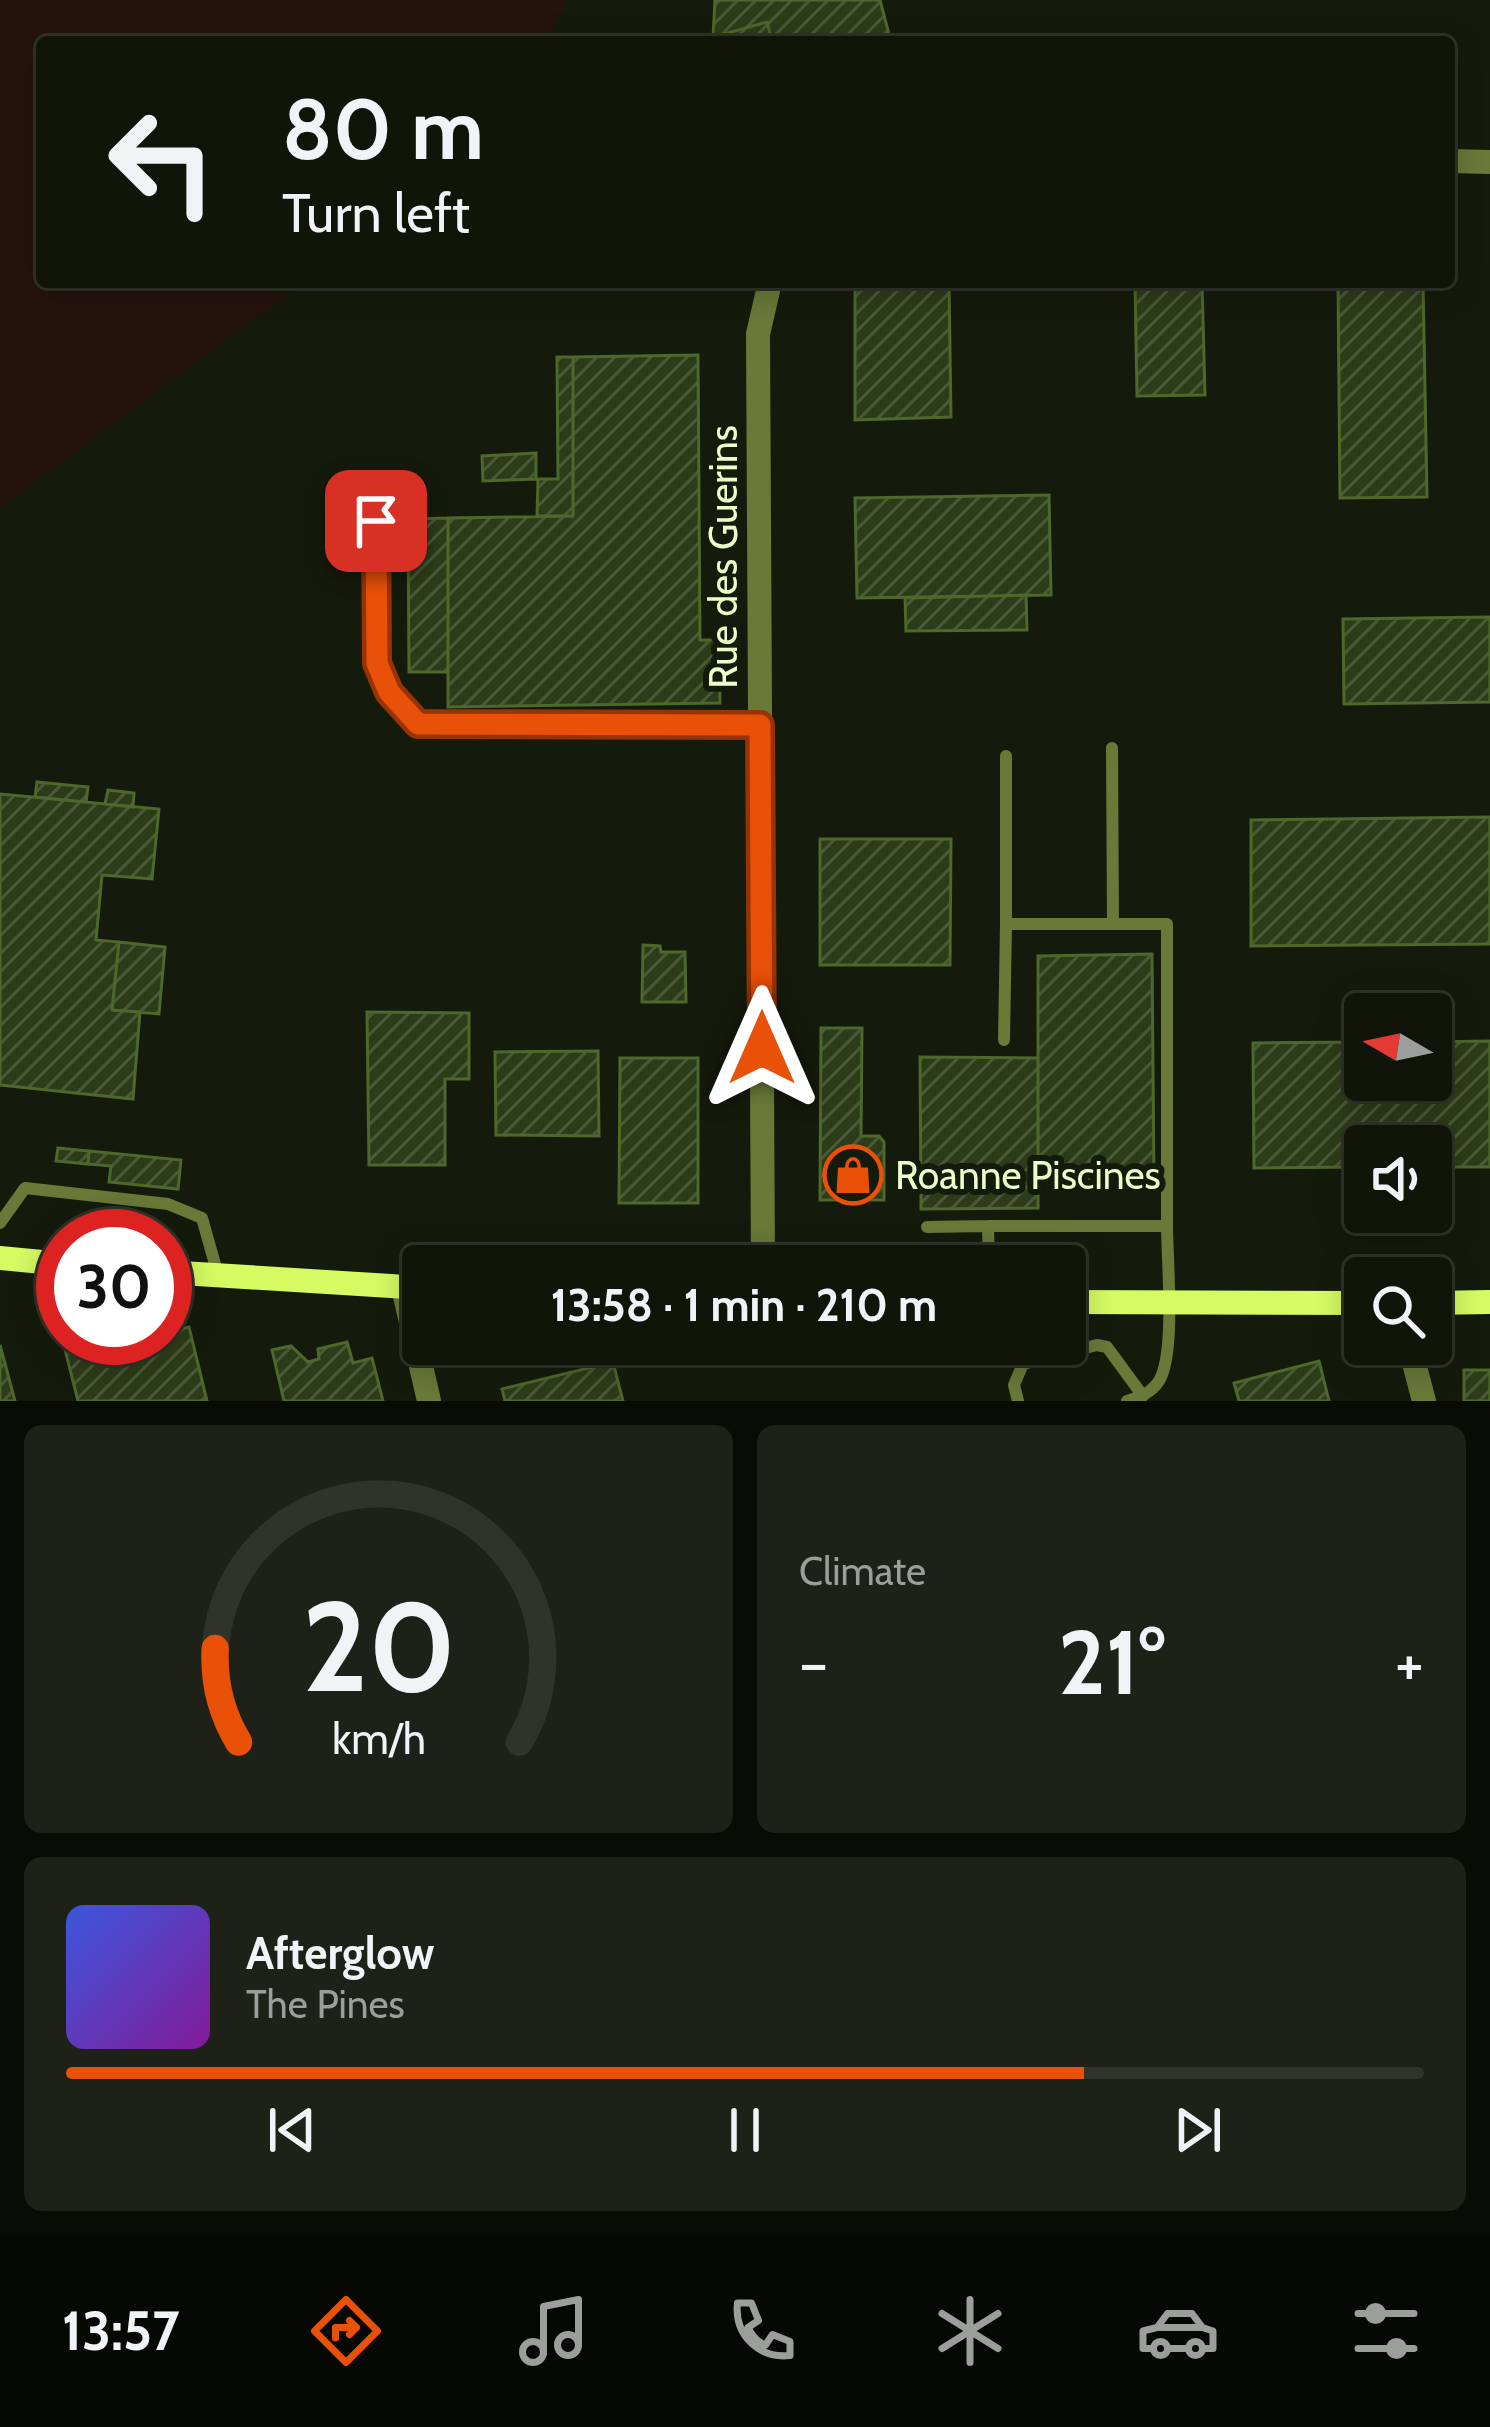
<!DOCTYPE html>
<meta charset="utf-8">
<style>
:root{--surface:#101409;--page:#1e2117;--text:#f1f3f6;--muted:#9c9e9c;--line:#30332a;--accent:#e95008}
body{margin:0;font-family:Cabin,sans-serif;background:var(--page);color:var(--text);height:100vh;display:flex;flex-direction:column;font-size:45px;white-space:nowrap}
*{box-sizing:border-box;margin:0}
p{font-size:39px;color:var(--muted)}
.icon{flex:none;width:66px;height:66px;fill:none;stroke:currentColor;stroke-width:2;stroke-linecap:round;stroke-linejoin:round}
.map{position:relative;height:1401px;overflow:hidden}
.side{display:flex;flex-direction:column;gap:24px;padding:24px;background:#090b05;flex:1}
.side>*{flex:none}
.top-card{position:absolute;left:36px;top:36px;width:1419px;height:252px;border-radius:12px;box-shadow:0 6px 30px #0003,0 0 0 3px var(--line);background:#101409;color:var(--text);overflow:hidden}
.needle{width:78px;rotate:279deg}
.controls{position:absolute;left:1344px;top:993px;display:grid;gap:24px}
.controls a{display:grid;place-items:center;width:108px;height:108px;border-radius:12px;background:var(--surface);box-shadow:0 6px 30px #0003,0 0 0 3px var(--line);font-size:60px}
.speed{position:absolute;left:36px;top:1209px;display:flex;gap:24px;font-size:60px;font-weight:700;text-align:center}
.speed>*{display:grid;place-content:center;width:156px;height:156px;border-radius:50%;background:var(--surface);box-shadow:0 6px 30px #0003,0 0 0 3px var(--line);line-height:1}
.speed .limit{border:18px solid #d22;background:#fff;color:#111}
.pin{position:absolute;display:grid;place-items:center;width:102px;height:102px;color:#fff;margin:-51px;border-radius:24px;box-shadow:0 6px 18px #0006}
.me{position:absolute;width:132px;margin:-66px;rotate:0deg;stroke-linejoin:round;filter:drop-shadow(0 0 9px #0008)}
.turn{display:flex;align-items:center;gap:42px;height:252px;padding:0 48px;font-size:54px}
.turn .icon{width:156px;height:156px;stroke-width:2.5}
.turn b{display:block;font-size:84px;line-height:102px}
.big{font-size:90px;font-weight:800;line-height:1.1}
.side .card{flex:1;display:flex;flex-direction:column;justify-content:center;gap:18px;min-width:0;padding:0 42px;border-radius:18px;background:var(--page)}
.side .dial{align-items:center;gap:0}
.dial svg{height:312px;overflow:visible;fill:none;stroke:var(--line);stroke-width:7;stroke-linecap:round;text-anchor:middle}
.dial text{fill:var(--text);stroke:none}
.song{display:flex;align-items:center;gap:36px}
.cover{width:144px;height:144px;border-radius:18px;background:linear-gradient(135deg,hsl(230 70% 55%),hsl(290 70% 35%))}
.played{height:12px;border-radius:6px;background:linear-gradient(90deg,var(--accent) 75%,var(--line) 75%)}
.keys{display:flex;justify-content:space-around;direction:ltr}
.heat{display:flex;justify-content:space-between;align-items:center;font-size:66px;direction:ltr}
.side .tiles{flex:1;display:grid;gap:24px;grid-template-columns:1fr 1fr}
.card:last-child{grid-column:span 2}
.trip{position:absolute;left:402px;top:1245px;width:684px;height:120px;border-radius:12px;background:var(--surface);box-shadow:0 6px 30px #0003,0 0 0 3px var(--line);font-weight:800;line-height:120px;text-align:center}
.dock{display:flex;height:192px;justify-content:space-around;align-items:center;background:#060804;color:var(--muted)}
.dock .icon{width:84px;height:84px}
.dock .selected{color:var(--accent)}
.dock b{font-size:54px;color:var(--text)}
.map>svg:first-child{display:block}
.green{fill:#25130f}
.building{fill:url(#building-hatch);stroke:#4e672b;stroke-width:3}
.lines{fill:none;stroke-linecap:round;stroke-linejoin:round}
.lane{stroke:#687938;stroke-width:12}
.street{stroke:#687938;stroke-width:24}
.secondary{stroke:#d5fa62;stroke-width:24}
.route-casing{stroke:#973405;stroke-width:30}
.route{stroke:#e95008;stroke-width:21}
.labels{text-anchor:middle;stroke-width:12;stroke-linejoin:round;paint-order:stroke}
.street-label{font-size:39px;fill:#ebfdc8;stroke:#151b0c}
.poi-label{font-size:39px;fill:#ebfdc8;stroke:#151b0c;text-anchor:start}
</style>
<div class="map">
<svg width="1490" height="1401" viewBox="0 0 1490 1401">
<defs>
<pattern id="building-hatch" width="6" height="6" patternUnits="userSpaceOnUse" patternTransform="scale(3)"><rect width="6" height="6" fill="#2d3c18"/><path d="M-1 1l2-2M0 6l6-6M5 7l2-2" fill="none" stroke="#4c5938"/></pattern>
</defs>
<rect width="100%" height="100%" fill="#151b0c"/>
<path class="green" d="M0 0H569L544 42H42V282H305L0 508Z"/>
<path class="building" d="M715 0H880L890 38 877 42H772L767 22 713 37Z
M767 22 772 42H714L713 37Z
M855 282H949L951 417 855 420Z
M1135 282H1202L1205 395 1137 396Z
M1338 282H1423L1427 497 1340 498Z
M698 355 700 640H719L720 703 448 707V518L573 516V357Z
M557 357H573V516H537L538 479H558Z
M536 453V479L483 481 482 456Z
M1049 495 1051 595 857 598 855 498Z
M448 518V672H409L408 519Z
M1026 595 1027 630 906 631 905 598Z
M1490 617V702L1344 704 1343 619Z
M37 782 88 787 86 802 35 797Z
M108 790 134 793 133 807 105 804Z
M0 794 159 809 152 879 102 875 96 940 119 942 112 1010 140 1012 133 1099 0 1085Z
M1490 817V944L1251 946V820Z
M820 839H951L950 965H820Z
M119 942 165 947 159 1014 112 1010Z
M643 945 660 946 661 952H685L686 1002H642Z
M1152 954 1154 1183H1038V956Z
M367 1012 469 1013V1079H445V1165H369Z
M821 1028H862L861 1136H879L884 1142V1200H820Z
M1490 1041V1167H1431V1146H1365V1167L1254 1168 1253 1043 1365 1042V1080H1431V1042Z
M598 1051 599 1136 496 1135 495 1052Z
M920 1057 1038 1058V1208L921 1209Z
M620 1058H698V1203H619Z
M58 1148 89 1151 88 1164 56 1161Z
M89 1151 181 1160 178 1189 109 1182 111 1166 88 1164Z
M189 1327 207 1401H78L61 1334 63 1338H165V1333Z
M347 1342 353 1363 372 1358 383 1401H284L272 1350 291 1346 308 1362 319 1359 318 1349Z
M0 1345 15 1401H0Z
M1319 1361 1329 1401H1239L1234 1383Z
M613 1362 623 1401H505L502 1389Z
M1464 1370H1490V1401H1464Z"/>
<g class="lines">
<path class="lane" d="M376 521 377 663 389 692 418 724 760 725
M1112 748 1113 924
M1004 1040 1006 924
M0 1223 25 1188 168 1204 202 1218 218 1275
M927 1227 988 1226
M989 1266 988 1226H1167V924H1006V756
M1018 1401 1014 1385 1023 1364 1097 1345 1107 1347 1143 1396
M1127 1401C1140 1397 1151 1393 1159 1381 1176 1353 1167 1261 1167 1226"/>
<path class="street" d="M1449 161 1490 162
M763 1266 758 334 770 282
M403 1287 429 1401
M1409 1344 1424 1401"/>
<path class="secondary" d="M0 1258 63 1264
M165 1272 423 1288
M1065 1302 1365 1303
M1431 1303 1490 1302"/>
</g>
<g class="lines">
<defs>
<path id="route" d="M376 521 377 663 389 692 418 724 760 725 762 1048"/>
</defs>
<use href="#route" class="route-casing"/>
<use href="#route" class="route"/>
</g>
<defs>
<symbol id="shop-ring" viewBox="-11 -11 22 22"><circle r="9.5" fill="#151b0c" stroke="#e95008" stroke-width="1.5"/><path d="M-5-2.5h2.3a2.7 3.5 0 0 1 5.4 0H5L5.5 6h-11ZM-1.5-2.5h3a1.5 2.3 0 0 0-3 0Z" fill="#e95008"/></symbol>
</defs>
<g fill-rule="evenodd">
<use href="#shop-ring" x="820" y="1142" width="66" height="66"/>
</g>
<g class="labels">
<g class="street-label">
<text transform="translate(723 557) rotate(-90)" y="14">Rue des Guerins</text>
</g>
<g class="poi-label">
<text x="895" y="1189">Roanne Piscines</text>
</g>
</g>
</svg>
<div class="controls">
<a><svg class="needle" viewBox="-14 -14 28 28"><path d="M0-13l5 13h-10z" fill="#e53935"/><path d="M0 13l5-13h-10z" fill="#9c9e9c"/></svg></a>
<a><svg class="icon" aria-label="sound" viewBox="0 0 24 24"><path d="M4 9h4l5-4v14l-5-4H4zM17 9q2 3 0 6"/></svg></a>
<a><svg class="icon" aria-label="search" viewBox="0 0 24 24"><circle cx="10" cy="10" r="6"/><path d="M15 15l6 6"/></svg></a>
</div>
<div class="speed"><div class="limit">30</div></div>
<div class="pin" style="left:376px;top:521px;background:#d93025"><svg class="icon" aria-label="arrive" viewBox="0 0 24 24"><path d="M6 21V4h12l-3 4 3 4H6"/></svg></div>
<svg class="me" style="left:762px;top:1048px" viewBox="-20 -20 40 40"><path d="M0-17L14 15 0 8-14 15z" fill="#e95008" stroke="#fff" stroke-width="4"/></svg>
<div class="trip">13:58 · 1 min · 210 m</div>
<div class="top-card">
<div class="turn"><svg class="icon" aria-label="left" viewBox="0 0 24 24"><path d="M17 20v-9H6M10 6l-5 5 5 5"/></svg><div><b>80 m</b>Turn left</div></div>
</div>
</div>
<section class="side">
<div class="tiles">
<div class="card dial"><svg viewBox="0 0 100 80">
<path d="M14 69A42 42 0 1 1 86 69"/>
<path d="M14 69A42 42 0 0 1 8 45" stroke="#e95008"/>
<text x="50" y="56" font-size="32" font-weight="700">20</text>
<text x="50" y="72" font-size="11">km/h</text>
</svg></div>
<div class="card"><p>Climate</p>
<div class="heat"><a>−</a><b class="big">21°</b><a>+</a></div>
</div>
<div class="card">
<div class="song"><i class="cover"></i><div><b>Afterglow</b><p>The Pines</p></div></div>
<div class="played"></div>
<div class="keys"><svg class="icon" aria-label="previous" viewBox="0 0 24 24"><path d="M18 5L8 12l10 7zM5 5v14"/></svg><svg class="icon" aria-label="pause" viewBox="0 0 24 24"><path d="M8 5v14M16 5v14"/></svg><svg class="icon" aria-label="next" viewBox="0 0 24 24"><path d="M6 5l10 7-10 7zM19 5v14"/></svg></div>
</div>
</div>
</section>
<nav class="dock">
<b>13:57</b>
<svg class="icon selected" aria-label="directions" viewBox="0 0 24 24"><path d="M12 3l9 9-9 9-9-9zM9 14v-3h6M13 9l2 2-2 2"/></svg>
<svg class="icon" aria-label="music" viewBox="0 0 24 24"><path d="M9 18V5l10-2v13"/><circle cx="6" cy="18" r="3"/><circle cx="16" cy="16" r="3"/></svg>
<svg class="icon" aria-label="phone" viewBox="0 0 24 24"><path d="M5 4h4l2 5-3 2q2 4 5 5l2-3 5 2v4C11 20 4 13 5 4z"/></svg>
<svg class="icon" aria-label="climate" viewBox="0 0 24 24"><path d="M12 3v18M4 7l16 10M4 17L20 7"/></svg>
<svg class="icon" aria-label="car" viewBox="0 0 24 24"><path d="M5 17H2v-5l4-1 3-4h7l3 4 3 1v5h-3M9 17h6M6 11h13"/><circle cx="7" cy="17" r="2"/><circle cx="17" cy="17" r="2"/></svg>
<svg class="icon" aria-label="filters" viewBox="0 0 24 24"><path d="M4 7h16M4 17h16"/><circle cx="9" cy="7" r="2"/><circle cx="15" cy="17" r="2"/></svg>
</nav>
